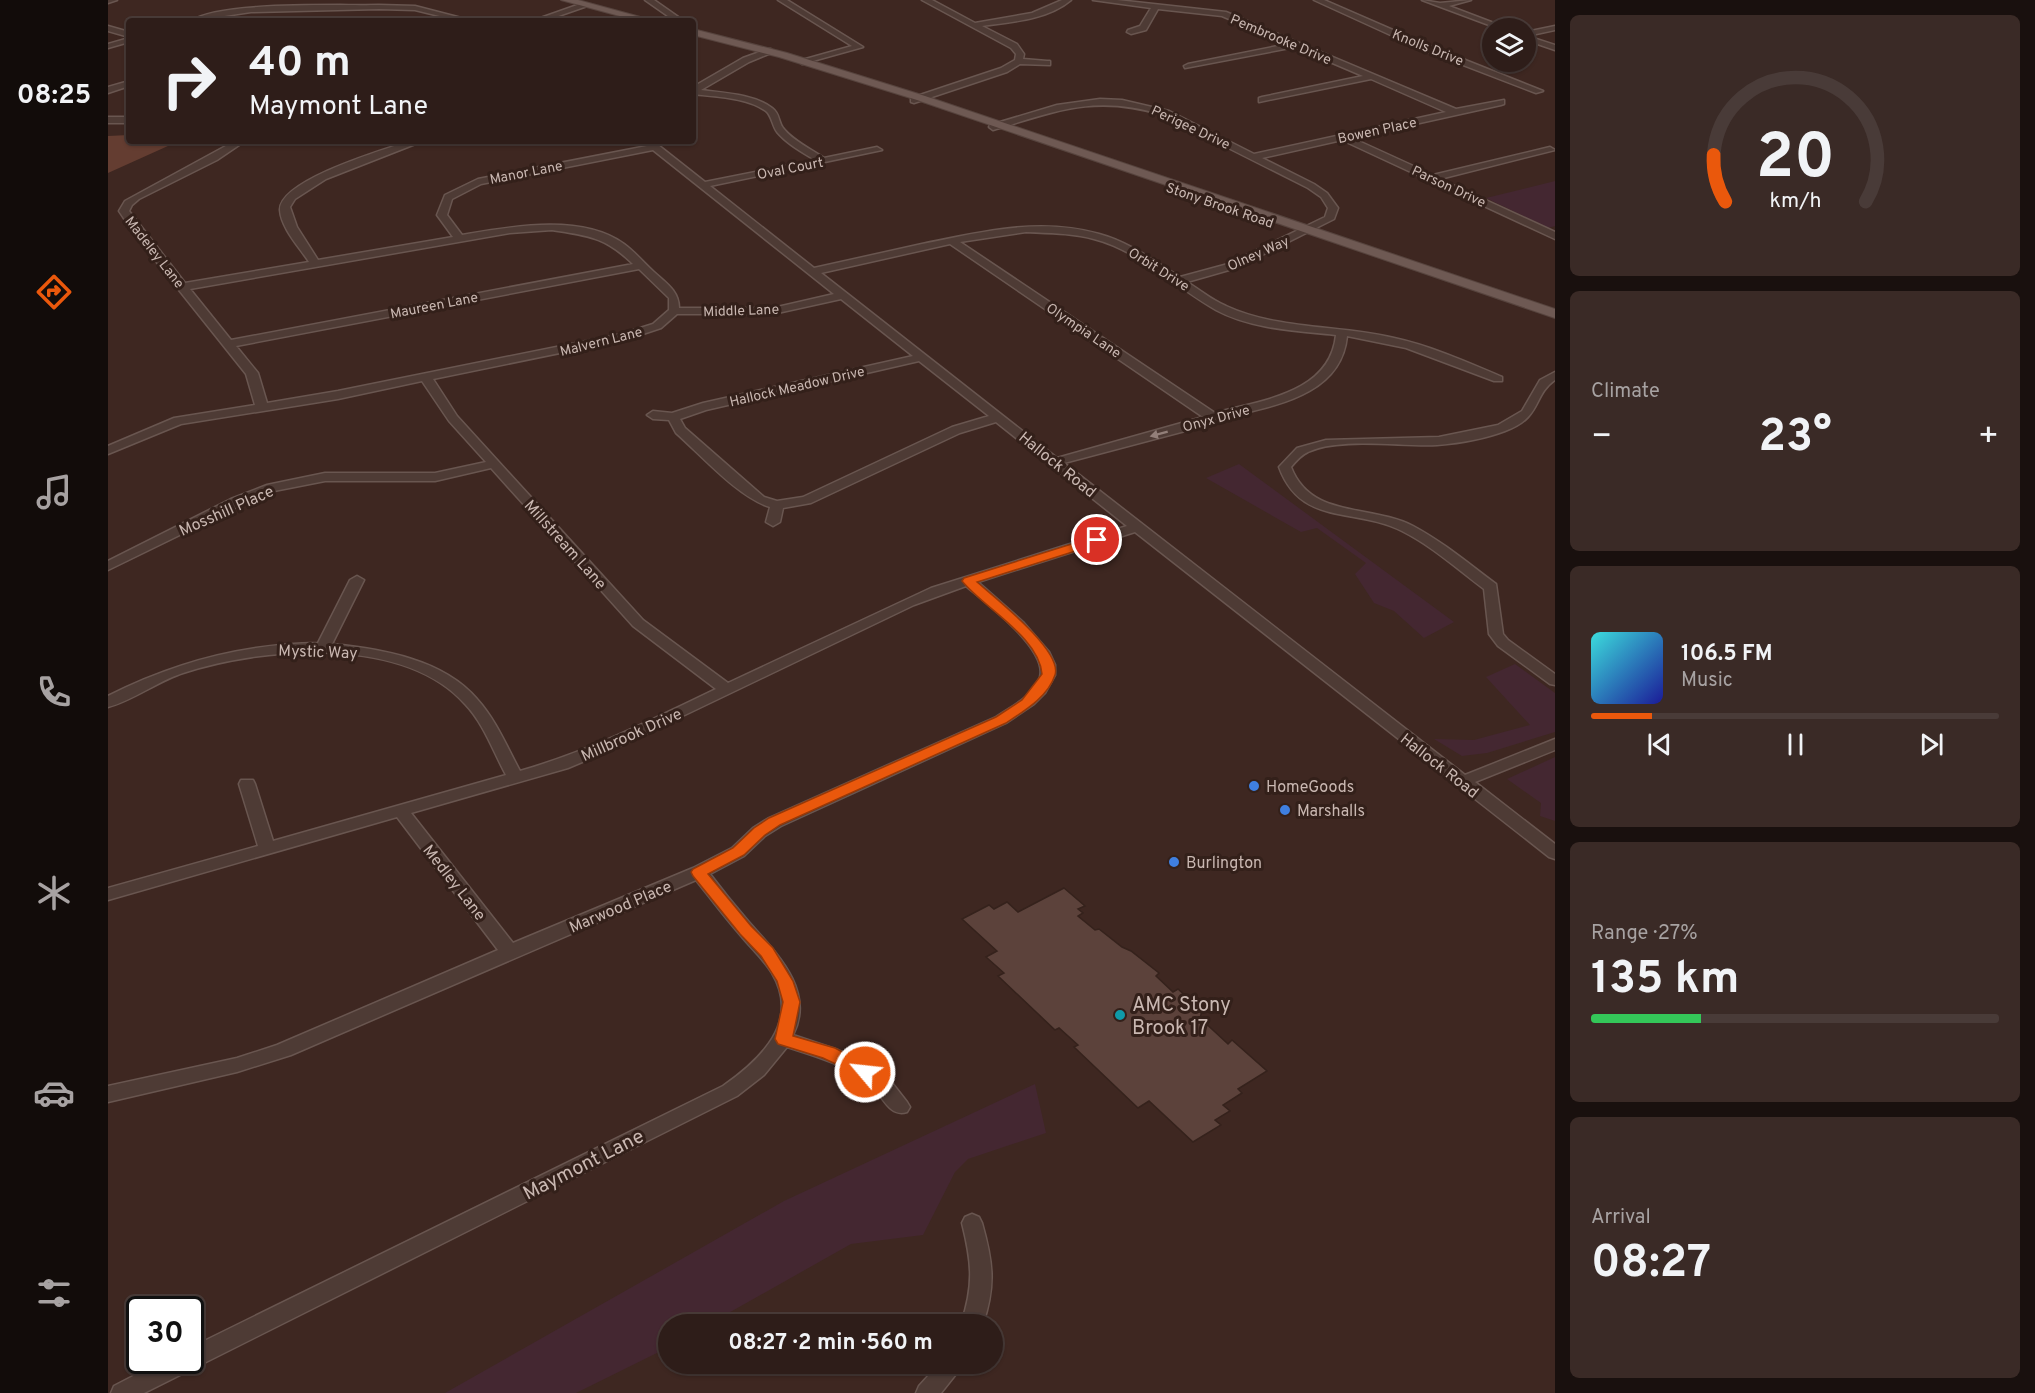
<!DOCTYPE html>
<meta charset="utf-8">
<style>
:root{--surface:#2e1d19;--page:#3a2a26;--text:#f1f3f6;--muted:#a7a2a2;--line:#493b38;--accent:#ea580c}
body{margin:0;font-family:Overpass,sans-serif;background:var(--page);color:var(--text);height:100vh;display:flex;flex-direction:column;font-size:22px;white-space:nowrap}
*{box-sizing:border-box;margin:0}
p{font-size:20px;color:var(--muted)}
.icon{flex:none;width:33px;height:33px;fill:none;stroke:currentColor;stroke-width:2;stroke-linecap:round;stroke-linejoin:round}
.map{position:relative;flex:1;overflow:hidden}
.side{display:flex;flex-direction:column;gap:15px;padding:15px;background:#19100e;width:480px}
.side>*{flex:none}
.banner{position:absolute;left:18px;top:18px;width:570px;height:126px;border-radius:6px;box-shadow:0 2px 4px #0004,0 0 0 2px var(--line);background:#2e1d19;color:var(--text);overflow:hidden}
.tools{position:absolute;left:1374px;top:18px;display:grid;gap:12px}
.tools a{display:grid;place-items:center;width:54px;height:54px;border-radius:50%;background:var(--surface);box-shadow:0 2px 4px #0004,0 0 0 2px var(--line);font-size:30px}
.speed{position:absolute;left:18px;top:1296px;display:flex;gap:12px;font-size:30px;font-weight:700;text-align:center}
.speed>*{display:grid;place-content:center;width:78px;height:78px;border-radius:50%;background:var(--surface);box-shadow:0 2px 4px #0004,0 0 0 2px var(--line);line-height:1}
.speed .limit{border:3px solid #111;border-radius:9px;background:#fff;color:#111}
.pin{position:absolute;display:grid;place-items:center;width:51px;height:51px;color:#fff;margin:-26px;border:3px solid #fff;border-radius:50%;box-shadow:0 2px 6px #0007}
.me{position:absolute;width:66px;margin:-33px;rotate:298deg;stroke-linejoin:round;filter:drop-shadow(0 0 4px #0008)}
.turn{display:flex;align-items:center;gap:21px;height:126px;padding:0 24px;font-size:27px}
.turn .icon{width:78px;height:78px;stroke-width:2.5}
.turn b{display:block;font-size:42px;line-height:51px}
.big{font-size:45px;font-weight:700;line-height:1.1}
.side .widget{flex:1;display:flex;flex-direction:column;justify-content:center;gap:9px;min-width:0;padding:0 21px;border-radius:9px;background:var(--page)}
.side .dial{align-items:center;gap:0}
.dial svg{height:156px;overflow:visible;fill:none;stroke:var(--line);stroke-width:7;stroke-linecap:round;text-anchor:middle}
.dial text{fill:var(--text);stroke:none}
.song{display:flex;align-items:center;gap:18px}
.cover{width:72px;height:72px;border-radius:9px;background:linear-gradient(135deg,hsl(180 70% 55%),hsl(240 70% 35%))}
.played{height:6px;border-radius:3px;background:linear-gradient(90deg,var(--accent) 15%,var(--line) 15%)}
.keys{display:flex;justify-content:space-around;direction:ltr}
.heat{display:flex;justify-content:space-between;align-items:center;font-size:33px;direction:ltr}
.charge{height:9px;border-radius:4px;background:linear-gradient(90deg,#34c759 27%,var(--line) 0)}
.trip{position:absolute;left:550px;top:1314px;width:345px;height:60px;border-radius:30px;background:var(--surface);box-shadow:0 2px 4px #0004,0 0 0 2px var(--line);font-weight:700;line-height:60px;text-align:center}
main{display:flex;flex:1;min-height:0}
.menu{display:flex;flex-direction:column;width:108px;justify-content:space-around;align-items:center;background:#120c0a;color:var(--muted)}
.menu .icon{width:42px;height:42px}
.menu .current{color:var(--accent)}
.menu b{font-size:27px;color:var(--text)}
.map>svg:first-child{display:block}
.green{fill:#442731}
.water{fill:#643d31}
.building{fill:#5c423b;stroke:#35221c;stroke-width:1.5}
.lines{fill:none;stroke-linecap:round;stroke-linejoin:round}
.minor-casing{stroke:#695650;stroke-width:3}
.major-casing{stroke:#57443e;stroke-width:2}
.minor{fill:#4e3b35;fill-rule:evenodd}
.major{fill:#6e5953;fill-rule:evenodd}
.oneway{fill:#927f79}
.route{fill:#ea580c;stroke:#983908;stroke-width:1.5}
.shop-dot{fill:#3f7fe0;stroke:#33201a;stroke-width:2}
.culture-dot{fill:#0f9aa8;stroke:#33201a;stroke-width:2}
.labels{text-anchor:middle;stroke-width:6;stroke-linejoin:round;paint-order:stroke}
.far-street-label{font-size:14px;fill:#c9b7b1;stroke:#33201a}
.street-label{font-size:16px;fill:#c9b7b1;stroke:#33201a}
.poi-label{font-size:16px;fill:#c9b7b1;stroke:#33201a;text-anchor:start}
.near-poi-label{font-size:20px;fill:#c9b7b1;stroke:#33201a;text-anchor:start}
.near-street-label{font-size:20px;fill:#c9b7b1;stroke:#33201a}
</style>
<main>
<nav class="menu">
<b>08:25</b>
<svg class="icon current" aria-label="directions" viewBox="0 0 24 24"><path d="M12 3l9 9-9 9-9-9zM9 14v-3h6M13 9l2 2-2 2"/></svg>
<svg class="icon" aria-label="music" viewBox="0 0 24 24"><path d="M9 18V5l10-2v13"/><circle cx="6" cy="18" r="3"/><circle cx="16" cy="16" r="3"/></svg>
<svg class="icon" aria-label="phone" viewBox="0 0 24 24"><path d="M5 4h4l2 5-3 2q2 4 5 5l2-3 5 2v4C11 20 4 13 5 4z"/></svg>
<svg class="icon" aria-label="climate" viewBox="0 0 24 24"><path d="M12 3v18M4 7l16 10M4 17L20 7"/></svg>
<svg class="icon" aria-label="car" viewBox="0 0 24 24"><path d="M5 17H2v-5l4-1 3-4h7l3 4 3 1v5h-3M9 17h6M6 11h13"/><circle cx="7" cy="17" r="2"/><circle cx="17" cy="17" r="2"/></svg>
<svg class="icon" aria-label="filters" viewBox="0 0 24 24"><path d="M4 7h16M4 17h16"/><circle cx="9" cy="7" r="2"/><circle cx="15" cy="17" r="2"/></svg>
</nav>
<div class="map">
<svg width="1447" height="1393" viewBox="0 0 1447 1393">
<rect width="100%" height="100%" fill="#3e2721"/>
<path class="green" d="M1447 181V226L1440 228 1378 198Z
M1131 464 1346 622 1316 638 1286 611 1266 603 1247 574 1258 563 1209 528 1193 532 1098 478Z
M1407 664 1447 693V732L1379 753 1354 756 1326 739 1366 740 1422 725 1378 677Z
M1447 757V821L1432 816 1433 803 1399 779Z
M927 1084 938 1133 860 1159 847 1172 815 1235 743 1244 601 1324H561V1347L468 1393H337L676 1201Z"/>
<path class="water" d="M21 135 17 141H71L0 173V136Z"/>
<path class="building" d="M956 888 977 906 970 909 975 913 970 916 987 930 991 929 1014 947 1023 951 1051 973 1048 976 1065 992 1070 989 1094 1011 1092 1018 1120 1044 1124 1040 1159 1071 1130 1089 1134 1093 1115 1105 1122 1111 1107 1120 1113 1125 1085 1142 1041 1101 1030 1108 966 1047 970 1045 951 1028 947 1030 890 976 896 973 878 957 889 951 854 919 881 905 886 909 899 902 910 912Z"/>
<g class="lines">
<defs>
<path id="minor" d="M0 0H9L0 3Z
M537 0H546L576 21H567Z
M670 0H679L755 47 694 64V60L744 46Z
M814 0H824L867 23 924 13 954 0H963C939 20 903 22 874 26L909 44 916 54 915 59 939 61H942V65L912 64 899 72 806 103 803 102V98L893 68 907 60 908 54 903 48Z
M985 0H1009L1118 12 1348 109 1396 100V104L1393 105 1244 138 1325 175 1442 147 1447 150 1332 179 1447 232V239L1234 140 1154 158 1206 184 1219 193 1230 208 1226 219 1128 268 1079 282C1092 290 1104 300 1118 306 1170 330 1231 325 1286 338 1323 346 1359 362 1394 377V381H1386L1298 348 1239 336C1233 398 1161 406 1113 419L1111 422 956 463 1357 775 1447 739V750L1367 782 1447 844V859L1441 857 1027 532 870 582 915 622 941 652 947 665V675L937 693 926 704 898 723 673 826 657 836 636 856 602 874C614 890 627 906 640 921 667 952 708 990 685 1035L730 1050 764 1066 781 1079 799 1102 802 1107 799 1112C780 1118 774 1093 761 1083 738 1065 707 1056 679 1047L656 1075 629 1096 36 1393H3L6 1386 56 1360H82V1348L615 1086C653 1059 693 1022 664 973 656 960 644 949 634 937 618 919 603 899 588 880L183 1055 129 1072 0 1102V1086L129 1058 169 1045 390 950 289 817 0 900V888L150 846 131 784 133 780H145L147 784 165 841 398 775C385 751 376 724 357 704 295 635 154 647 75 673 50 681 24 701 0 707V696C67 662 135 644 210 643L242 580 249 576 256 580 224 644C273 649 335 659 369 699 388 720 399 747 412 771 481 751 544 720 608 689L525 626 383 468 327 481H217L166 491 133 505 0 570V561L123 499 159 485 217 473H327L378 462 341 421 314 381 230 399 73 424 0 454V446L66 418 147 405 138 374 27 235 11 211 17 201 127 141H137L109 160 31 199 24 205 21 211 77 283 201 262C192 248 173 228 172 210 171 180 278 149 302 141H315L218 179 187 199 182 207 189 227 210 260 345 237 329 215 337 195 370 179 539 146 535 141H545L597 182 707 160C694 152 679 144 669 132 664 125 664 116 658 111 638 97 608 97 585 94V87L635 58 660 49H663V53L641 62 593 90C616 93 646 94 664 108 672 114 670 121 675 128 685 141 703 149 716 158L769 147 774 150 602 186 706 268C742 260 778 252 814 244 872 232 932 217 991 234 1021 242 1046 261 1072 277L1120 264 1217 217 1220 208 1213 197 1200 188 1055 115C987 94 949 111 885 130L881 127 882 125 949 105 992 99 1014 100 1061 111 1146 154 1338 112 1263 79 1151 102V98L1154 97 1255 76 1187 47 1077 68 1076 66 1080 64 1180 44 1114 16 1050 9 1038 30 1023 34 1019 32 1020 30 1032 26 1043 8ZM545 150 726 294 665 308H571C571 291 558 283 546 272 536 263 527 252 516 244 473 213 402 227 354 235L339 215 344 199 373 184ZM444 230C482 236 497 237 525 264L123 340 82 289 402 233ZM918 232C941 233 964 233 986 239 1030 250 1069 288 1108 310 1143 329 1189 331 1228 335 1222 394 1153 400 1107 413L852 242ZM842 244 1095 417 949 458 713 273ZM531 269 561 298V310L545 324 513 334 230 391 159 403 150 373 128 346ZM733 299 805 356 595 403 564 413 545 411 539 415 545 419 561 420 568 433C593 455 631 498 662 507L658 522 665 526 672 522 675 508 703 503 852 433 888 422 1019 526 823 588 620 683 535 620 349 416 325 379 520 339 553 328 569 314H665ZM811 361 881 416 844 427 695 497 669 501 656 497 577 428 572 419 598 410ZM858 586C877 602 940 649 932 677 926 696 903 707 888 717L661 818 645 828 624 848 585 868 405 943 303 813 460 768 510 747 806 605Z
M1206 0H1216L1317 44 1435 91 1428 93 1311 48Z
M1314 0 1332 3 1363 0 1341 6 1399 28H1389Z
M475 3 482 5 436 21H424Z
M271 5 307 6 365 21H352L307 10 271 9 143 12 83 21C113 1 230 6 271 5Z
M0 26 21 32V37L0 31Z
M1447 26V30L1419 36 1447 45V50L1418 40V32Z
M21 38V42L0 48V44Z
M21 81V86L0 93V87Z
M0 117H21V123H0Z
M1447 372V380C1424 396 1435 417 1397 431 1376 439 1352 443 1329 445 1294 447 1231 437 1200 452 1193 455 1188 461 1183 467 1203 519 1262 504 1305 526 1335 542 1361 564 1388 584L1395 634 1400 640 1447 674V685L1442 684 1390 646 1381 634 1376 589C1349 569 1324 546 1294 531 1247 507 1193 527 1171 467L1189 448 1218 440 1331 437 1390 425 1414 411 1432 380Z
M864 1214 871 1217 874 1223C885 1262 888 1285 875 1324H853C866 1285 864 1263 854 1223L857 1217Z
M831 1364H856L833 1393H808L811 1386Z"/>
<path id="major" d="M453 0H470L547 21H530Z
M585 29 679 53 817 96 1447 309V318L809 100 671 57 585 35Z"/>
</defs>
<use href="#minor" class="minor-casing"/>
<use href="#major" class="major-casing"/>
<use href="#minor" class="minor"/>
<use href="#major" class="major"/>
</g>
<defs><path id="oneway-solid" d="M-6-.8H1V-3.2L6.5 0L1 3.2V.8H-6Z" transform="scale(1.5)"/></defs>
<use class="oneway" href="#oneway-solid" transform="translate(1051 434) rotate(165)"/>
<path class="route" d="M989 536 995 540 993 543 869 582C887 598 955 651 947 675 940 697 916 711 898 723L672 825 657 835 636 855 600 874 643 926 665 948 685 981 692 1002 685 1036 727 1048 763 1067 765 1072 763 1076 757 1078 715 1058 670 1044 667 1039 675 1002 669 981 653 956 632 934 585 876 583 872 585 869 625 848 646 828 661 818 888 717 914 700 934 674C931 637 877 609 854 581L856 578Z"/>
<g class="shop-dot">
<circle cx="1146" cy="786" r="6"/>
<circle cx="1177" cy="810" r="6"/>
<circle cx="1066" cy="862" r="6"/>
</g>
<circle class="culture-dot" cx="1012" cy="1015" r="6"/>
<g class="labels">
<g class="far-street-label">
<text transform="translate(1173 39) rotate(23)" y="5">Pembrooke Drive</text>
<text transform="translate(1320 47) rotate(22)" y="5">Knolls Drive</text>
<text transform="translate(1083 127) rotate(25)" y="5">Perigee Drive</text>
<text transform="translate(1269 130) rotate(-12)" y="5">Bowen Place</text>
<text transform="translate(682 168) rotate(-11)" y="5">Oval Court</text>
<text transform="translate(418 172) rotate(-11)" y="5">Manor Lane</text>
<text transform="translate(1341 186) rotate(25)" y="5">Parson Drive</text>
<text transform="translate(1112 205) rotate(19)" y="5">Stony Brook Road</text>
<text transform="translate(47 252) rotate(52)" y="5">Madeley Lane</text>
<text transform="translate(1150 253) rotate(-24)" y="5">Olney Way</text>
<text transform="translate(1051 269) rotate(32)" y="5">Orbit Drive</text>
<text transform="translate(326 305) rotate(-11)" y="5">Maureen Lane</text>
<text transform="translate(633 310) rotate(-2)" y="5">Middle Lane</text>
<text transform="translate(976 330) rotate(34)" y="5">Olympia Lane</text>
<text transform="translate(493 341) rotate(-14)" y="5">Malvern Lane</text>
<text transform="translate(689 386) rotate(-13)" y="5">Hallock Meadow Drive</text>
<text transform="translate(1108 418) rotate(-15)" y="5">Onyx Drive</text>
</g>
<g class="street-label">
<text transform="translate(950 464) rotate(39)" y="6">Hallock Road</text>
<text transform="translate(118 510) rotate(-24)" y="6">Mosshill Place</text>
<text transform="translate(458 544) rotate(48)" y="6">Millstream Lane</text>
<text transform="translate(210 651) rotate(2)" y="6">Mystic Way</text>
<text transform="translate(523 734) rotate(-24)" y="6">Millbrook Drive</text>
<text transform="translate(1332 765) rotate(38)" y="6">Hallock Road</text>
<text transform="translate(347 882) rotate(52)" y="6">Medley Lane</text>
<text transform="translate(512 906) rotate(-23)" y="6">Marwood Place</text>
</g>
<g class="poi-label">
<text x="1158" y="792">HomeGoods</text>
<text x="1189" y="816">Marshalls</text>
<text x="1078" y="868">Burlington</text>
</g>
<g class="near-poi-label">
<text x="1024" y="1011">AMC Stony<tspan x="1024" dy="23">Brook 17</tspan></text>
</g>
<g class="near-street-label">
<text transform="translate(475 1164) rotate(-27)" y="7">Maymont Lane</text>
</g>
</g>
</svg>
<div class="tools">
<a><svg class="icon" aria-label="layers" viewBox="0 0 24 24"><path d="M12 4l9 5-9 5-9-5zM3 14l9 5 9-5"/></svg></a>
</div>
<div class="speed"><div class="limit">30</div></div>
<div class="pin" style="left:989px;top:540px;background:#d93025"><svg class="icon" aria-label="arrive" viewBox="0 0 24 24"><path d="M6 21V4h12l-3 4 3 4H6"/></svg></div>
<svg class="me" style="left:757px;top:1072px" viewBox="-20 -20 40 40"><circle r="17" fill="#ea580c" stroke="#fff" stroke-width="3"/><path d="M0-11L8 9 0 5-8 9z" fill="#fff"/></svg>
<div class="trip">08:27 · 2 min · 560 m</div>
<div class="banner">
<div class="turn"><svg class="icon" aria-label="right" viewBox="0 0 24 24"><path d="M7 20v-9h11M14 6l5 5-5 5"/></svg><div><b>40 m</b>Maymont Lane</div></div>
</div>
</div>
<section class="side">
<div class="widget dial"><svg viewBox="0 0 100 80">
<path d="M14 69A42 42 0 1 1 86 69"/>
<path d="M14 69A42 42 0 0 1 8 45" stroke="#ea580c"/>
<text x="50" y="56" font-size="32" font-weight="700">20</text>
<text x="50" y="72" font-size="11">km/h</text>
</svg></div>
<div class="widget"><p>Climate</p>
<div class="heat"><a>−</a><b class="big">23°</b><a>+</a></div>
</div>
<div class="widget">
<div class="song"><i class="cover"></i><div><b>106.5 FM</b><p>Music</p></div></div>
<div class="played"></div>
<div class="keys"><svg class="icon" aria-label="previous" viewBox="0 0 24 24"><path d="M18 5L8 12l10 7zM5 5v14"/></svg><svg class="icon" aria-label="pause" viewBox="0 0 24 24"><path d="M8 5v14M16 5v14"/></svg><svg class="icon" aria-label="next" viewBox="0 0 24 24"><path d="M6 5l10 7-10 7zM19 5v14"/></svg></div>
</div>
<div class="widget"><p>Range · 27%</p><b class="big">135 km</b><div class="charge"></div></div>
<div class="widget"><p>Arrival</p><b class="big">08:27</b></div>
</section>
</main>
